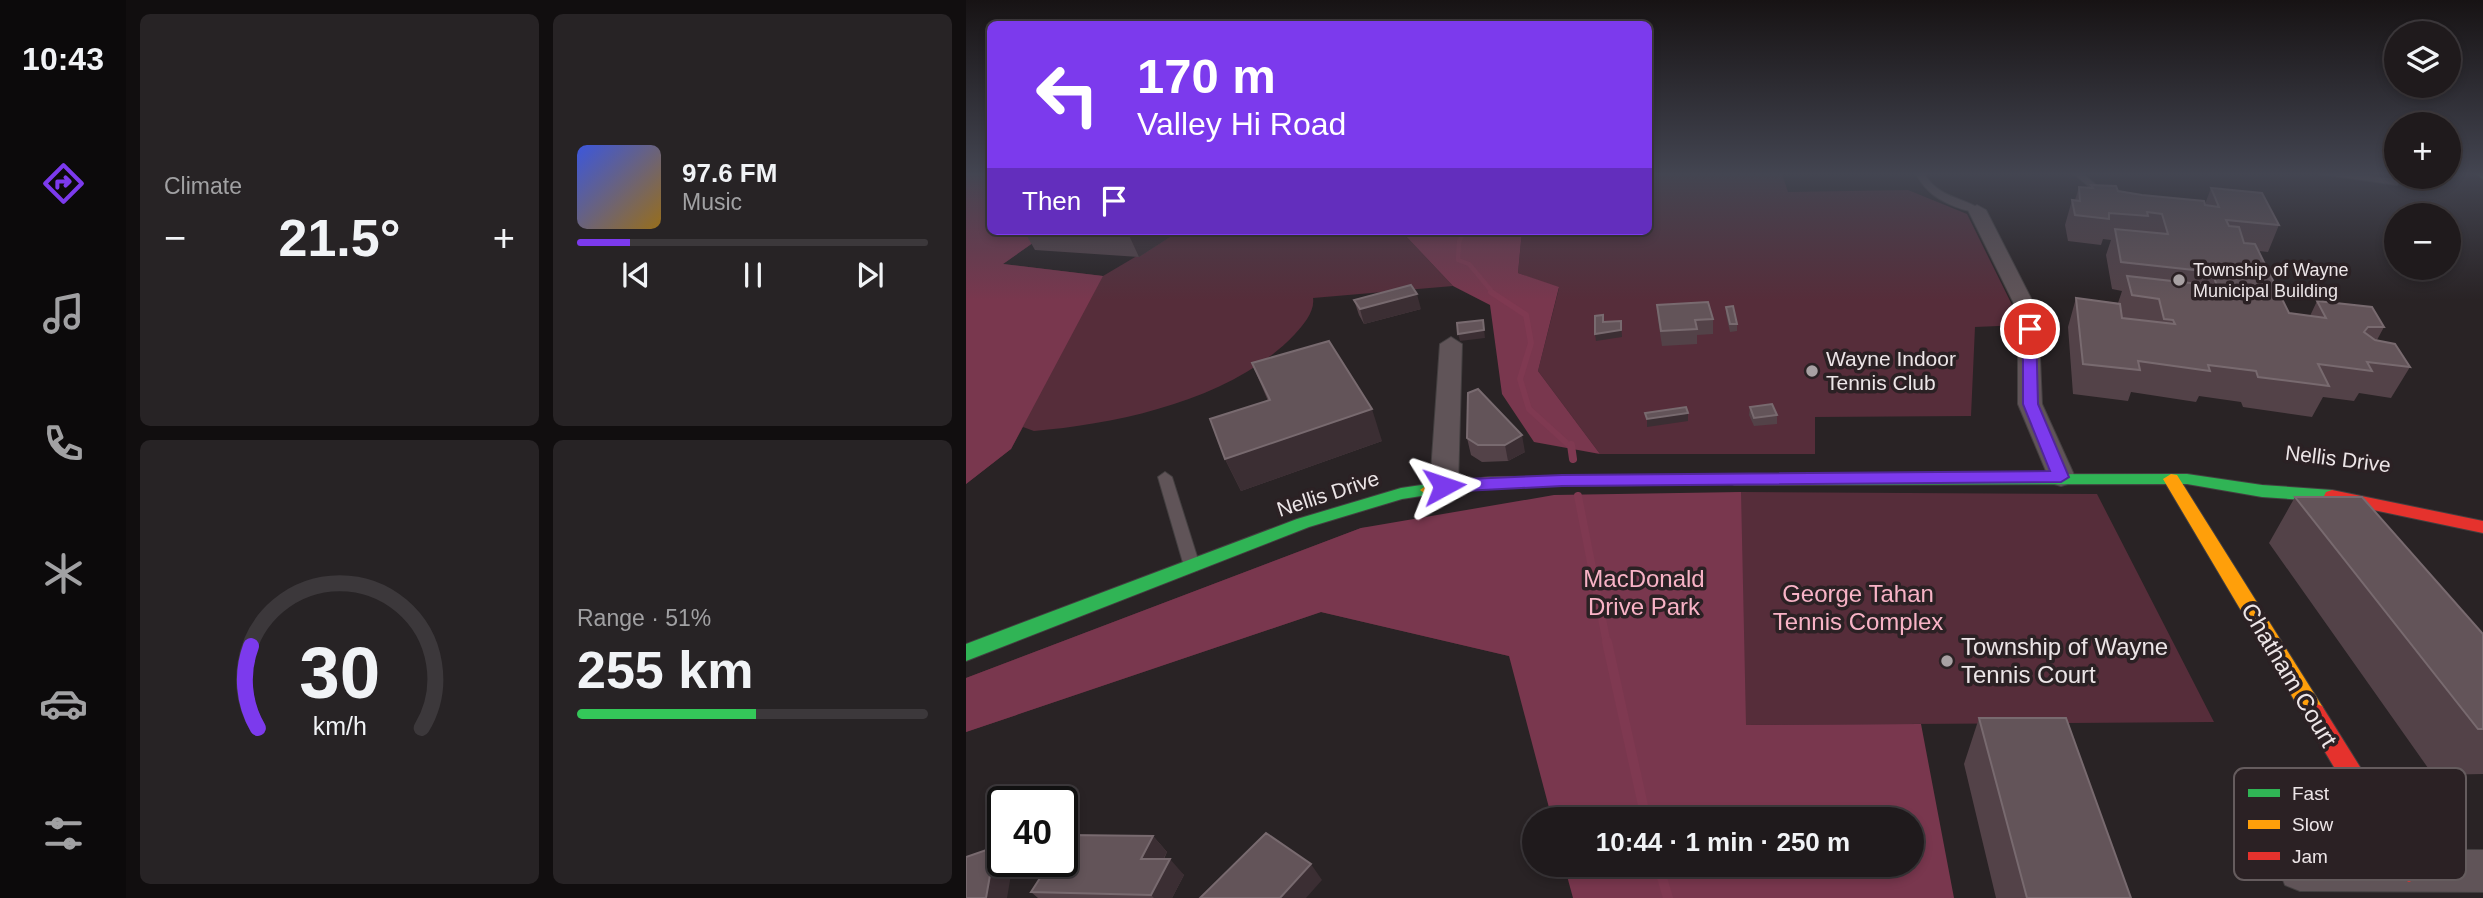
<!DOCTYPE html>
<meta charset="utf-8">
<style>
:root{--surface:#1f1a1c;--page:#272325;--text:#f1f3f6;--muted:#a1a1a3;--line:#3c383b;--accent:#7c3aed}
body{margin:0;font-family:Arial,sans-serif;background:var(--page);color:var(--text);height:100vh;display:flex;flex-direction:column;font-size:26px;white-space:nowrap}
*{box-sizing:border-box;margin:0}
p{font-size:23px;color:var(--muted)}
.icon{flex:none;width:38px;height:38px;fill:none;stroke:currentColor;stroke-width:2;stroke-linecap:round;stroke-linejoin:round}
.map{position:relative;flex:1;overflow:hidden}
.details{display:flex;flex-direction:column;gap:14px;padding:14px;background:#110e0f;width:840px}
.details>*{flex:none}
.hud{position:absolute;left:21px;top:21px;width:665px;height:214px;border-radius:10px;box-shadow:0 4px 10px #0003,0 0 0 2px var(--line);background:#7c3aed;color:#fff;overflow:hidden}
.buttons{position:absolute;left:1418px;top:21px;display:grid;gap:14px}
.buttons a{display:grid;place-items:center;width:77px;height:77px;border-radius:50%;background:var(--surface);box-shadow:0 4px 10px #0003,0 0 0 2px var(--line);font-size:35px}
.speed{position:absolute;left:21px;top:786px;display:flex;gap:14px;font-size:35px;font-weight:700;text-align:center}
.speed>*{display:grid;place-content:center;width:91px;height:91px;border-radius:50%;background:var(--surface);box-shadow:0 4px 10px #0003,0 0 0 2px var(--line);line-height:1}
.speed .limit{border:4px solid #111;border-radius:10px;background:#fff;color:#111}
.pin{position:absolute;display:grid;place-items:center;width:60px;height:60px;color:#fff;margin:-30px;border:4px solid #fff;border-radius:50%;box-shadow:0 2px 7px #0007}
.me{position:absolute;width:77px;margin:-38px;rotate:85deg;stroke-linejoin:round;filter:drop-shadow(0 0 5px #0008)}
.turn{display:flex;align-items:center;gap:24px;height:147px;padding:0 35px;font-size:32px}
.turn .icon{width:91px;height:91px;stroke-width:2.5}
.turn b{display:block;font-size:49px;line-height:60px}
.then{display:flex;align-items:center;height:66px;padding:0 35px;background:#0003;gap:14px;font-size:26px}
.big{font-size:52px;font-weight:700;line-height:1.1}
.details .widget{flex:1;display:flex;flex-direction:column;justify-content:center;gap:10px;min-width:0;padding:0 24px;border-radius:10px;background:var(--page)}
.details .dial{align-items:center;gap:0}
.dial svg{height:182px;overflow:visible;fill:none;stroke:var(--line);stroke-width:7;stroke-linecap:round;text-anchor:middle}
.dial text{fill:var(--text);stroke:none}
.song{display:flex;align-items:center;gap:21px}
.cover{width:84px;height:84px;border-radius:10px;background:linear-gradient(135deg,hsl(230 70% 55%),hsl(40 70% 35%))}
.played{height:7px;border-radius:4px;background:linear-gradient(90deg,var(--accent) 15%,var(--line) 15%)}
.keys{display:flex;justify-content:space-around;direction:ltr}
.heat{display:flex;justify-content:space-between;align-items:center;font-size:38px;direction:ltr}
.charge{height:10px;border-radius:5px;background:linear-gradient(90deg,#34c759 51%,var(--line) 0)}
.details .tiles{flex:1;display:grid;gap:14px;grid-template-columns:repeat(2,1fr)}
.trip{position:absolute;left:556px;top:807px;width:402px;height:70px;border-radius:35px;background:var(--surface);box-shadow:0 4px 10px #0003,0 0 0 2px var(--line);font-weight:700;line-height:70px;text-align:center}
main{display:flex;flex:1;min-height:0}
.dock{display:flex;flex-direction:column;width:126px;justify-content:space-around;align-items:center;background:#0c0a0b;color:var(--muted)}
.dock .icon{width:49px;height:49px}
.dock .on{color:var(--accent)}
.dock b{font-size:32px;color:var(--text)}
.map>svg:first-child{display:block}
.green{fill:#562d3a}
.forest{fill:#79374e}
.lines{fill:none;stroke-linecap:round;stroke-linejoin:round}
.stream-far3{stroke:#7f3951;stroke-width:4.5}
.stream-far2{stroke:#7f3951;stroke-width:6}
.stream-far1{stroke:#7f3951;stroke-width:8}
.stream{stroke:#7f3951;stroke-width:10}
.lane-casing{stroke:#433f40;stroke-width:2}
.street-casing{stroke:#433f40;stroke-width:2}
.fast-casing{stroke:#433f40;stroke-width:2}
.slow-casing{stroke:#433f40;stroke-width:2}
.jam-casing{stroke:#433f40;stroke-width:2}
.lane{fill:#605458;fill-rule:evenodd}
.street{fill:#605458;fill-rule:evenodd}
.fast{fill:#30b455;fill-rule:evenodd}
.slow{fill:#ff9f0a;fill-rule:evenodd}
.jam{fill:#e5322d;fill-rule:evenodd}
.wall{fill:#534248}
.shaded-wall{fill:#3b2e33}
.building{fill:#635459;stroke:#786a6f;stroke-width:2}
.route{fill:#7c3aed;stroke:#51269a;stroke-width:2}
.poi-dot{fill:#a8a1a3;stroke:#2b2124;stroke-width:2.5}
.labels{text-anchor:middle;stroke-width:7;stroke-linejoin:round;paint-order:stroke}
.far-poi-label{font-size:18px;fill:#ece5e7;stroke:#2b2124;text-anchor:start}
.poi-label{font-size:21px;fill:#ece5e7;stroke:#2b2124;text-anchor:start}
.street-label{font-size:21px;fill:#ece5e7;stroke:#2b2124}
.near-park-label{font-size:24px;fill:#f8b3c6;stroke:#2b2124}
.near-poi-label{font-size:24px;fill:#ece5e7;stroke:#2b2124;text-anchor:start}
.near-street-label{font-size:24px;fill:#ece5e7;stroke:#2b2124}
.key{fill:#2b2124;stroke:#655c5e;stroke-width:2}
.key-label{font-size:19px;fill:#ece5e7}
</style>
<main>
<nav class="dock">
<b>10:43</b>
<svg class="icon on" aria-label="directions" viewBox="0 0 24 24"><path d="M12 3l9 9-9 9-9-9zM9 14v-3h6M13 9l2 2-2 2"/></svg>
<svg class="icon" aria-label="music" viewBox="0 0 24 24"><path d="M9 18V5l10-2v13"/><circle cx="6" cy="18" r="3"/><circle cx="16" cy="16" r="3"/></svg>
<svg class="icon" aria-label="phone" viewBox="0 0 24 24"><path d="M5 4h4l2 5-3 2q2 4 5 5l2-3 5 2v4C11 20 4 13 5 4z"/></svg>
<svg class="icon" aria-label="climate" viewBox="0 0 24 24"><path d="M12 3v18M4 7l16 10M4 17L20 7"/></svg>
<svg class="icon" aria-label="car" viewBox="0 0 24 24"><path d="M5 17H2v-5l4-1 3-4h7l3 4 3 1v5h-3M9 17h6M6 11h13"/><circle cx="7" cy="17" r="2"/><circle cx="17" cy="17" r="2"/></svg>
<svg class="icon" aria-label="filters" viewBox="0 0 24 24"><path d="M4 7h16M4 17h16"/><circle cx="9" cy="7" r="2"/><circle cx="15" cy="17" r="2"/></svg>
</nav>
<section class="details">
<div class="tiles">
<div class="widget"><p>Climate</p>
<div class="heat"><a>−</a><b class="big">21.5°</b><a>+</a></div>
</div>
<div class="widget">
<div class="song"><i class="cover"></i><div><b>97.6 FM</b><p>Music</p></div></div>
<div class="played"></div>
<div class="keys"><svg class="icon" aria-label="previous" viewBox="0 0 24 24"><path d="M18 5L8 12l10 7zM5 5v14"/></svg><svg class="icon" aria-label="pause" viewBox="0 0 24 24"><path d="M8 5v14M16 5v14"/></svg><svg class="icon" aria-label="next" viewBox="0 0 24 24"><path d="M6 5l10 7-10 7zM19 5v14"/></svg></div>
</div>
<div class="widget dial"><svg viewBox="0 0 100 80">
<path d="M14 69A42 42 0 1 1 86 69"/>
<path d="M14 69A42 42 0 0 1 11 33" stroke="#7c3aed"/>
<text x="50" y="56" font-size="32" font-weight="700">30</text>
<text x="50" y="72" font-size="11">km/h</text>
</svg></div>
<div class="widget"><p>Range · 51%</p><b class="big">255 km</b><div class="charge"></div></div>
</div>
</section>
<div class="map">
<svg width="1517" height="898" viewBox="0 0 1517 898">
<rect width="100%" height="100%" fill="#292325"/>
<path class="green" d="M0 174H24V231H84L37 264 137 276 203 237 187 231H435L487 286 347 298C349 311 338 324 329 334 268 399 154 424 68 431L57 427 45 449 0 484Z
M683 174H816L822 192 942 190 1001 214 1056 325 1009 327 1005 416 849 417V454H634L572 371 593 288 552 273 556 231H682Z
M775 492 1131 494 1248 722 780 725 543 656 355 612 0 732V678L395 528Z"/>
<path class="forest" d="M0 174H24V231H84L37 264 137 276 45 449 0 484Z
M435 231H556L552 273 593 287 572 371 634 454 568 442 536 394 524 305 487 286Z
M775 492 780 725 955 724 988 898H607L598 865 947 864V819H586L543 656 355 612 0 732V678L395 528 588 495Z"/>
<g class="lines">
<path class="stream-far3" d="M498 231 493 242 492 260 503 264 528 294"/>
<path class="stream-far2" d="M525 292 560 315 565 343 554 379 563 409 605 447"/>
<path class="stream-far1" d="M605 445 607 459
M612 496 641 644"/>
<path class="stream" d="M641 642 680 819
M692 864 702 898"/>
<defs>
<path id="lane" d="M950 174H958C975 199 994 196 1016 210 1005 216 973 201 964 192 958 187 954 181 950 174Z
M1108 174H1117L1141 194 1134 196Z
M1354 174H1383L1429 179 1431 177H1439L1431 185Z
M199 472 206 477 234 566 232 570 226 572 220 570 218 566 192 477Z"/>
<path id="street" d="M1011 205 1020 210 1072 312 1076 404 1109 477 1105 483 1095 486 1085 483 1052 404V312L1002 210Z
M485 337 496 344 492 486 488 492 478 495 468 492 464 486 474 344Z
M1334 849 1517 850V892L1334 891 1319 885 1313 870 1319 855Z"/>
<path id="fast" d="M1510 174H1517V179Z
M1221 474 1296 485 1366 490 1374 496 1366 502 1296 497 1221 484 768 485 760 480 768 475Z
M462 484 468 486 470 490 468 494 436 499 343 527 0 661V644L331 519 435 488Z"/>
<path id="slow" d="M1205 474 1211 475 1356 706 1359 713 1356 720 1348 723 1340 720 1197 479Z
M768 475 776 480 774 484 524 487 462 496 454 490 462 484 524 477Z"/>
<path id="jam" d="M1366 490 1517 521V533L1360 500 1358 496 1360 492Z
M1348 703 1356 706 1452 860 1456 869 1452 878 1443 882 1434 878 1340 720 1337 713 1340 706Z"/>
</defs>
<use href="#lane" class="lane-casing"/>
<use href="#street" class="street-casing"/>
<use href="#fast" class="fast-casing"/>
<use href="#slow" class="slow-casing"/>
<use href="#jam" class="jam-casing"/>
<use href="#lane" class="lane"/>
<use href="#street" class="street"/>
<use href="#fast" class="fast"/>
<use href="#slow" class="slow"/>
<use href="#jam" class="jam"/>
</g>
<path class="wall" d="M1125 185 1176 195 1239 204 1245 188 1313 225 1302 252 1293 251 1323 313 1344 316 1351 301 1418 327 1411 340 1444 367 1425 398 1393 393 1388 401 1357 397 1346 417 1277 407 1275 402 1233 396 1230 402 1165 392 1162 401 1107 394 1102 327 1110 298 1152 303 1156 291 1146 289 1140 255 1145 240 1137 239 1135 245 1102 241 1099 225 1106 200H1109L1113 187 1124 188Z
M58 231H201L204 237 173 257 69 250Z
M388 300 455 309 398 324 393 315Z
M691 305 747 319V334L731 335V344L696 346 692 320Z
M760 307 771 324V331L764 332 760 314Z
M286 363 416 441 275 491 259 459 302 401Z
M502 393 559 452 542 461 516 462 505 455 501 438Z
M784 407 811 415V424L788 426 783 415Z
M1329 497 1517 634V774L1467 775 1303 543Z
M1013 718 1165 898H1030L998 764Z
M187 836 201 852 198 859 218 875 206 898H72L65 892Z"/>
<path class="shaded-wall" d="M161 231H201L204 237 173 257Z
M451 294 455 309 398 324 394 309Z
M517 320 519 338 494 341 492 334Z
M655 321 656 337 630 341 629 334Z
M406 409 416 441 275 491 259 459Z
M722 413V421L681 427V419Z
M556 435 559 452 542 461 539 445Z
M187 836 201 852 189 874 175 859Z
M29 847 37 854V861H45L47 863 41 898H20Z
M204 859 218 875 206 898H188L185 895Z
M345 864 356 880 340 898H314Z"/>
<path class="building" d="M1125 185 1150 186 1152 191 1176 195 1238 201 1239 205 1253 207 1245 188 1296 193 1313 225 1260 220 1263 226 1273 227 1278 243 1289 244 1323 313 1360 318 1351 301 1406 307 1418 327H1402L1398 332 1409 340 1429 344 1444 367 1401 362 1406 371 1352 364 1363 386 1292 377 1290 371 1242 365 1244 371 1172 361 1174 370 1117 364 1110 298 1154 304 1156 318 1209 324 1207 320 1198 319 1193 299 1166 295 1161 276 1251 286 1246 272 1155 262 1149 229 1202 234 1196 214 1181 212 1182 216 1143 213V219L1109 215 1106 200 1114 201 1113 187 1127 188Z
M445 285 451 294 394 309 388 300Z
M742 302 747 319 729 320 731 329 695 331 691 305Z
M767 306 771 324H764L760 307Z
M637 315V322L655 321V330L629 334V316Z
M517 320 518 330 492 334 491 323Z
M363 341 406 409 259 459 244 419 304 400 286 363Z
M512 389 556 435 539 445H512L501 438 502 393Z
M806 404 811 415 788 418 784 407Z
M720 407 722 413 681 419 679 413Z
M1329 497H1396L1517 634V729H1512Z
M1013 718H1100L1165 898H1061Z
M300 833 345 864 314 898H234Z
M102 835 187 836 175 859H204L185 895 65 892 85 861H96V843Z
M29 847 20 898H0V857Z"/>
<linearGradient id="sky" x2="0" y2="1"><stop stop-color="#171314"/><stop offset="0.58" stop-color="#434551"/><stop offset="1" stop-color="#434551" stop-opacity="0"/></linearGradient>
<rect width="1517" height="300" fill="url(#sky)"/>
<path class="route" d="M1064 325 1070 329 1072 404 1103 477 1095 482 596 486 478 492 470 486 478 480 596 475 1084 471 1057 404V329Z"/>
<g class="poi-dot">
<circle cx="1213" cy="280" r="7"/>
<circle cx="846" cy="371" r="7"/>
<circle cx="981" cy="661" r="7"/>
</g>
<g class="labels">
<g class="far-poi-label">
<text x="1227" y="276">Township of Wayne<tspan x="1227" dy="21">Municipal Building</tspan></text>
</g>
<g class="poi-label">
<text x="860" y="366">Wayne Indoor<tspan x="860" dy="24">Tennis Club</tspan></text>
</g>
<g class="street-label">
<text transform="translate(1372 459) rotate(7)" y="7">Nellis Drive</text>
<text transform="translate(362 494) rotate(-18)" y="7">Nellis Drive</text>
</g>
<g class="near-park-label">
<text x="678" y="587">MacDonald<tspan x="678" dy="28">Drive Park</tspan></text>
<text x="892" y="602">George Tahan<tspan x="892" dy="28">Tennis Complex</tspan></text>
</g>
<g class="near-poi-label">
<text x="995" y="655">Township of Wayne<tspan x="995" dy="28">Tennis Court</tspan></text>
</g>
<g class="near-street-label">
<text transform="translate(1323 675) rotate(59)" y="8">Chatham Court</text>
</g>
</g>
<rect x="1268" y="768" width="232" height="112" rx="10" class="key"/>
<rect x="1282" y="789" width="32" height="8" fill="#30b455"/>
<rect x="1282" y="820" width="32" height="9" fill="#ff9f0a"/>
<rect x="1282" y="852" width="32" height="8" fill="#e5322d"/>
<g class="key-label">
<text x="1326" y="800">Fast</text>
<text x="1326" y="831">Slow</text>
<text x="1326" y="863">Jam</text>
</g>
</svg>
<div class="buttons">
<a><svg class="icon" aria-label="layers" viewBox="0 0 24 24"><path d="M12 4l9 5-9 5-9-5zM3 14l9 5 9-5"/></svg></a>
<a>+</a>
<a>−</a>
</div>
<div class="speed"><div class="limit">40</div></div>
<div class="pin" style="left:1064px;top:329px;background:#d93025"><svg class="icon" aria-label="arrive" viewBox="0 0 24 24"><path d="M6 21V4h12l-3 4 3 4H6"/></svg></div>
<svg class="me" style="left:478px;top:486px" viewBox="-20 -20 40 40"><path d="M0-17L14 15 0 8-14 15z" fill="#7c3aed" stroke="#fff" stroke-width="4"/></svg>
<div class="trip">10:44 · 1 min · 250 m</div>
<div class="hud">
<div class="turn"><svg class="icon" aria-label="left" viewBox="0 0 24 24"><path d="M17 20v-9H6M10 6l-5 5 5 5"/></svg><div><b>170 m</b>Valley Hi Road</div></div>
<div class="then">Then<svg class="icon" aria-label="arrive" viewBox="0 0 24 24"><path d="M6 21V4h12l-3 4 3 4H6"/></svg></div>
</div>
</div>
</main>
